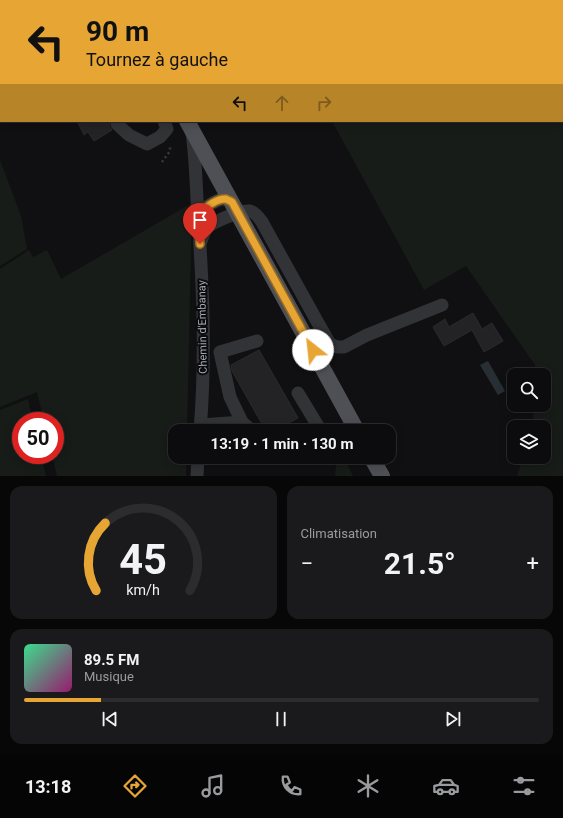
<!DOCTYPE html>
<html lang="fr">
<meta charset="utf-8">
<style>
:root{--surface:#0c0c0e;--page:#1a1a1c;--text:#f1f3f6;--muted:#9a9b9e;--line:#2c2c2e;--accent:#e7a533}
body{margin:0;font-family:Roboto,sans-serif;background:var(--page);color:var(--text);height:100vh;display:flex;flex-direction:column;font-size:15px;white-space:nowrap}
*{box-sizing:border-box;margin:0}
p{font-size:13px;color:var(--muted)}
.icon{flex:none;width:22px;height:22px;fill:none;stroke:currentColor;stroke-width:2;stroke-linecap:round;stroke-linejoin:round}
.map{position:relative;height:476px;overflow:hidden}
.drawer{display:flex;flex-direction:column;gap:10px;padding:10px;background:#070708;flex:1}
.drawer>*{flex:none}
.banner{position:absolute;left:0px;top:0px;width:563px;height:122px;box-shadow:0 2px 10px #0003,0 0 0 1px var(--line);background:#e7a533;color:#111;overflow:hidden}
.tools{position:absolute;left:507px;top:368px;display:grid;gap:8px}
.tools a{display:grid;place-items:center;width:44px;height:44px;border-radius:8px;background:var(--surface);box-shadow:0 2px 10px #0003,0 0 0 1px var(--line);font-size:20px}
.speed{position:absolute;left:12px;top:412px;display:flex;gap:8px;font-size:20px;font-weight:700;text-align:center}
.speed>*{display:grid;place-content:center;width:52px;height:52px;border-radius:50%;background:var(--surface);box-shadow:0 2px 10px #0003,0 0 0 1px var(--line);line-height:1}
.speed .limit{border:6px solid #d22;background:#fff;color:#111}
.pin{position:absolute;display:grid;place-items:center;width:34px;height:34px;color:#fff;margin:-41px -17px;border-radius:50% 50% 50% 0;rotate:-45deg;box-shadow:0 0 4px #0007}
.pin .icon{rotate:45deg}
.me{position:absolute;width:44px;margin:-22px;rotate:331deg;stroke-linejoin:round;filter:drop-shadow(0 0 3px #0008)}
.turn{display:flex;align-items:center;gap:14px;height:84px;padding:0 20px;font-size:18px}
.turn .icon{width:52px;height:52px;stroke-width:2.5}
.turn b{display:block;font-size:28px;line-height:34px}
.lanes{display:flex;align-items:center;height:38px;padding:0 20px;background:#0003;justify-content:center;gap:20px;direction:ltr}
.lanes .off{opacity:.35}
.big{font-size:30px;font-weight:700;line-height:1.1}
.drawer .widget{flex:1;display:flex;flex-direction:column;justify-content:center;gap:6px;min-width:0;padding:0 14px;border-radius:12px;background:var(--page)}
.drawer .dial{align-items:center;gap:0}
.dial svg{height:104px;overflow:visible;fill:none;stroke:var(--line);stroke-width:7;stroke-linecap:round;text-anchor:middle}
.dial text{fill:var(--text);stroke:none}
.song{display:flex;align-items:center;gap:12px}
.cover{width:48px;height:48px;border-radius:6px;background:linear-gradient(135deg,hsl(150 70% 55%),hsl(320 70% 35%))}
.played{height:4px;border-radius:2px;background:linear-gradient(90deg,var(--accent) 15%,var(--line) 15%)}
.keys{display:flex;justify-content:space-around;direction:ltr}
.heat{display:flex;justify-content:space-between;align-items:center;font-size:22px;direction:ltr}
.drawer .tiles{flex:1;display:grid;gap:10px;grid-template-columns:1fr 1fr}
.widget:last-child{grid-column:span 2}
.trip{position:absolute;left:168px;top:424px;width:228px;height:40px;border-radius:12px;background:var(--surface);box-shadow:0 2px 10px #0003,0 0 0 1px var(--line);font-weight:700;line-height:40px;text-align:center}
.menu{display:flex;height:64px;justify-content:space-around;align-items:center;background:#050506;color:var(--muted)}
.menu .icon{width:28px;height:28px}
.menu .current{color:var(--accent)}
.menu b{font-size:18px;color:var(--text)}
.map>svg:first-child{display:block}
.green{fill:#171c18}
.water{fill:#282f34}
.building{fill:#232326;stroke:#2a2b2e}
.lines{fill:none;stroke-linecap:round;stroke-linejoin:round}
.path{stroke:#38393d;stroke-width:2.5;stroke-dasharray:2 3;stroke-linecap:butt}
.minor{stroke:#323336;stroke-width:13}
.major{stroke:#4e5055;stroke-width:16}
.route-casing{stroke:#966b21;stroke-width:10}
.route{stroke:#e7a533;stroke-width:7}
.labels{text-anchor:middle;stroke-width:4;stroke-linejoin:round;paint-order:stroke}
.street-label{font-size:11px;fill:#a2a8b2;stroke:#0b0b0d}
</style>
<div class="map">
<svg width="563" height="476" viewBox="0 0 563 476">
<rect width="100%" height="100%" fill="#101012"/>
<path class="green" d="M404 0H563V476H517L523 457H544V427H532L533 421 534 405H544V375H535V365L466 266 424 290 332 121H562V1H402Z
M0 160 21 216 27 249 0 266Z
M192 203 187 431H175V457H186V476H57L52 455H55V421H44L37 392 0 407V269L29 250 33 257 47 250 61 279Z
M28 399 33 421H21V455H41L46 476H0V410Z
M337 457 346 462 353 476H335Z"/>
<path class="water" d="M488 361 505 391 498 395 480 365Z"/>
<path class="building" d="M77 121H110L109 126 112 130 94 141 88 132 84 135Z
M473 313 482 329 492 323 503 341 484 352 472 330 444 346 433 327 445 319 449 327Z
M259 350 298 418 275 431H266L232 371 231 365Z"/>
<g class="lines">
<path class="path" d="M162 162 170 151V145"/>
<path class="minor" d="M75 0 76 1
M153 0V1
M192 1 194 0
M262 1 263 0
M117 124 129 135 147 144 160 137 167 129 164 121
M192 133C196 160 196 188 198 215 203 287 206 359 200 431
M198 215C204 209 216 198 226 199 227 200 231 201 232 202
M200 244C202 239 204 231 208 227 215 221 241 210 250 211 255 212 259 218 262 222L318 323 330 344 337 347H344L367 335 442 305
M298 393 321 431
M242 422 230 397 220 352 257 341
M201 425 242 422 252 431
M197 476 198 457"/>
<path class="major" d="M113 0 114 1
M187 121 357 431
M371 457 382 476"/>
</g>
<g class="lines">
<defs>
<path id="route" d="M200 244 198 215C204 209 216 198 226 199 227 200 231 201 232 202L313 350"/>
</defs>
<use href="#route" class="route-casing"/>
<use href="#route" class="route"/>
</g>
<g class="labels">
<g class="street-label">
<text transform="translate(202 327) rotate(-91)" y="4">Chemin d'Embanay</text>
</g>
</g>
</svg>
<div class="tools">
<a><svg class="icon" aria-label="search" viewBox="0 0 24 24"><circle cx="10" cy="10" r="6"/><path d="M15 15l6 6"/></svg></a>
<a><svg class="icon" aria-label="layers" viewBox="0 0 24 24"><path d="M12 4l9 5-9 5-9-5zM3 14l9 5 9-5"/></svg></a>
</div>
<div class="speed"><div class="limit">50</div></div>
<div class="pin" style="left:200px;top:244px;background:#d93025"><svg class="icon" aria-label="arrive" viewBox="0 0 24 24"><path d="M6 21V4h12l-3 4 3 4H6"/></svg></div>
<svg class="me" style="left:313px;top:350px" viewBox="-20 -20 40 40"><circle r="19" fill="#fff"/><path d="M0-13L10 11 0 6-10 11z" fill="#e7a533"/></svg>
<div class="trip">13:19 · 1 min · 130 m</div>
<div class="banner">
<div class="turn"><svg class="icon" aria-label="left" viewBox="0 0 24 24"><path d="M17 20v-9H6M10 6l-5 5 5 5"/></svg><div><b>90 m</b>Tournez à gauche</div></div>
<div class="lanes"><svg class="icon" aria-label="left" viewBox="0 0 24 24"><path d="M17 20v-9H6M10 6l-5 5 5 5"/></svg><svg class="icon off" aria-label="ahead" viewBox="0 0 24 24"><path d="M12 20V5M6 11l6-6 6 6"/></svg><svg class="icon off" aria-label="right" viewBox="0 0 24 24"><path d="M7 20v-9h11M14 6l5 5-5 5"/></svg></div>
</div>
</div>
<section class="drawer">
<div class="tiles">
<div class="widget dial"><svg viewBox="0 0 100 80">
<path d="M14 69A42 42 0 1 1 86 69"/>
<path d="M14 69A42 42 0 0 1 21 17" stroke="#e7a533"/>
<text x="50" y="56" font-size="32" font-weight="700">45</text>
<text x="50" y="72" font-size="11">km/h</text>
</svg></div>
<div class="widget"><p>Climatisation</p>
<div class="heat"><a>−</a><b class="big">21.5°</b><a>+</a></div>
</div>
<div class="widget">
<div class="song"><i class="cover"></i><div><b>89.5 FM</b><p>Musique</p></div></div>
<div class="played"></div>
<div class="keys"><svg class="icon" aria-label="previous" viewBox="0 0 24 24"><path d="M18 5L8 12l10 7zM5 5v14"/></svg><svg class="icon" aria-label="pause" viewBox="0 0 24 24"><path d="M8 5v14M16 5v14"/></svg><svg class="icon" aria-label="next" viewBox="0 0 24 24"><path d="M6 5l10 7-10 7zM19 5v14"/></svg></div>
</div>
</div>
</section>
<nav class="menu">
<b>13:18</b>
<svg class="icon current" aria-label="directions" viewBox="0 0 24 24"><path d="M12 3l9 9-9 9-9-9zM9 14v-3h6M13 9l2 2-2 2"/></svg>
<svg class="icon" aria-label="music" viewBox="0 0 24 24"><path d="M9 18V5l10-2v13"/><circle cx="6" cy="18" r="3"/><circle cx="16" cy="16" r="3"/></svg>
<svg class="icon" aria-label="phone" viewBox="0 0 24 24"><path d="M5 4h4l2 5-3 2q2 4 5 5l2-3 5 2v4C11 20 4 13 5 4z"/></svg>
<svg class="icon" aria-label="climate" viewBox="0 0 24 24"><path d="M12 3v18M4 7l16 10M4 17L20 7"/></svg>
<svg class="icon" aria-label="car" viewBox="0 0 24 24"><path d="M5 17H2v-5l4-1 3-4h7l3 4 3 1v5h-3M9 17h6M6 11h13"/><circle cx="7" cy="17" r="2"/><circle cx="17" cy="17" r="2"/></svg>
<svg class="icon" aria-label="filters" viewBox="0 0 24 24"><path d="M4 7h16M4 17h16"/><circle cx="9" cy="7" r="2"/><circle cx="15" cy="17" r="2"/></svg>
</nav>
